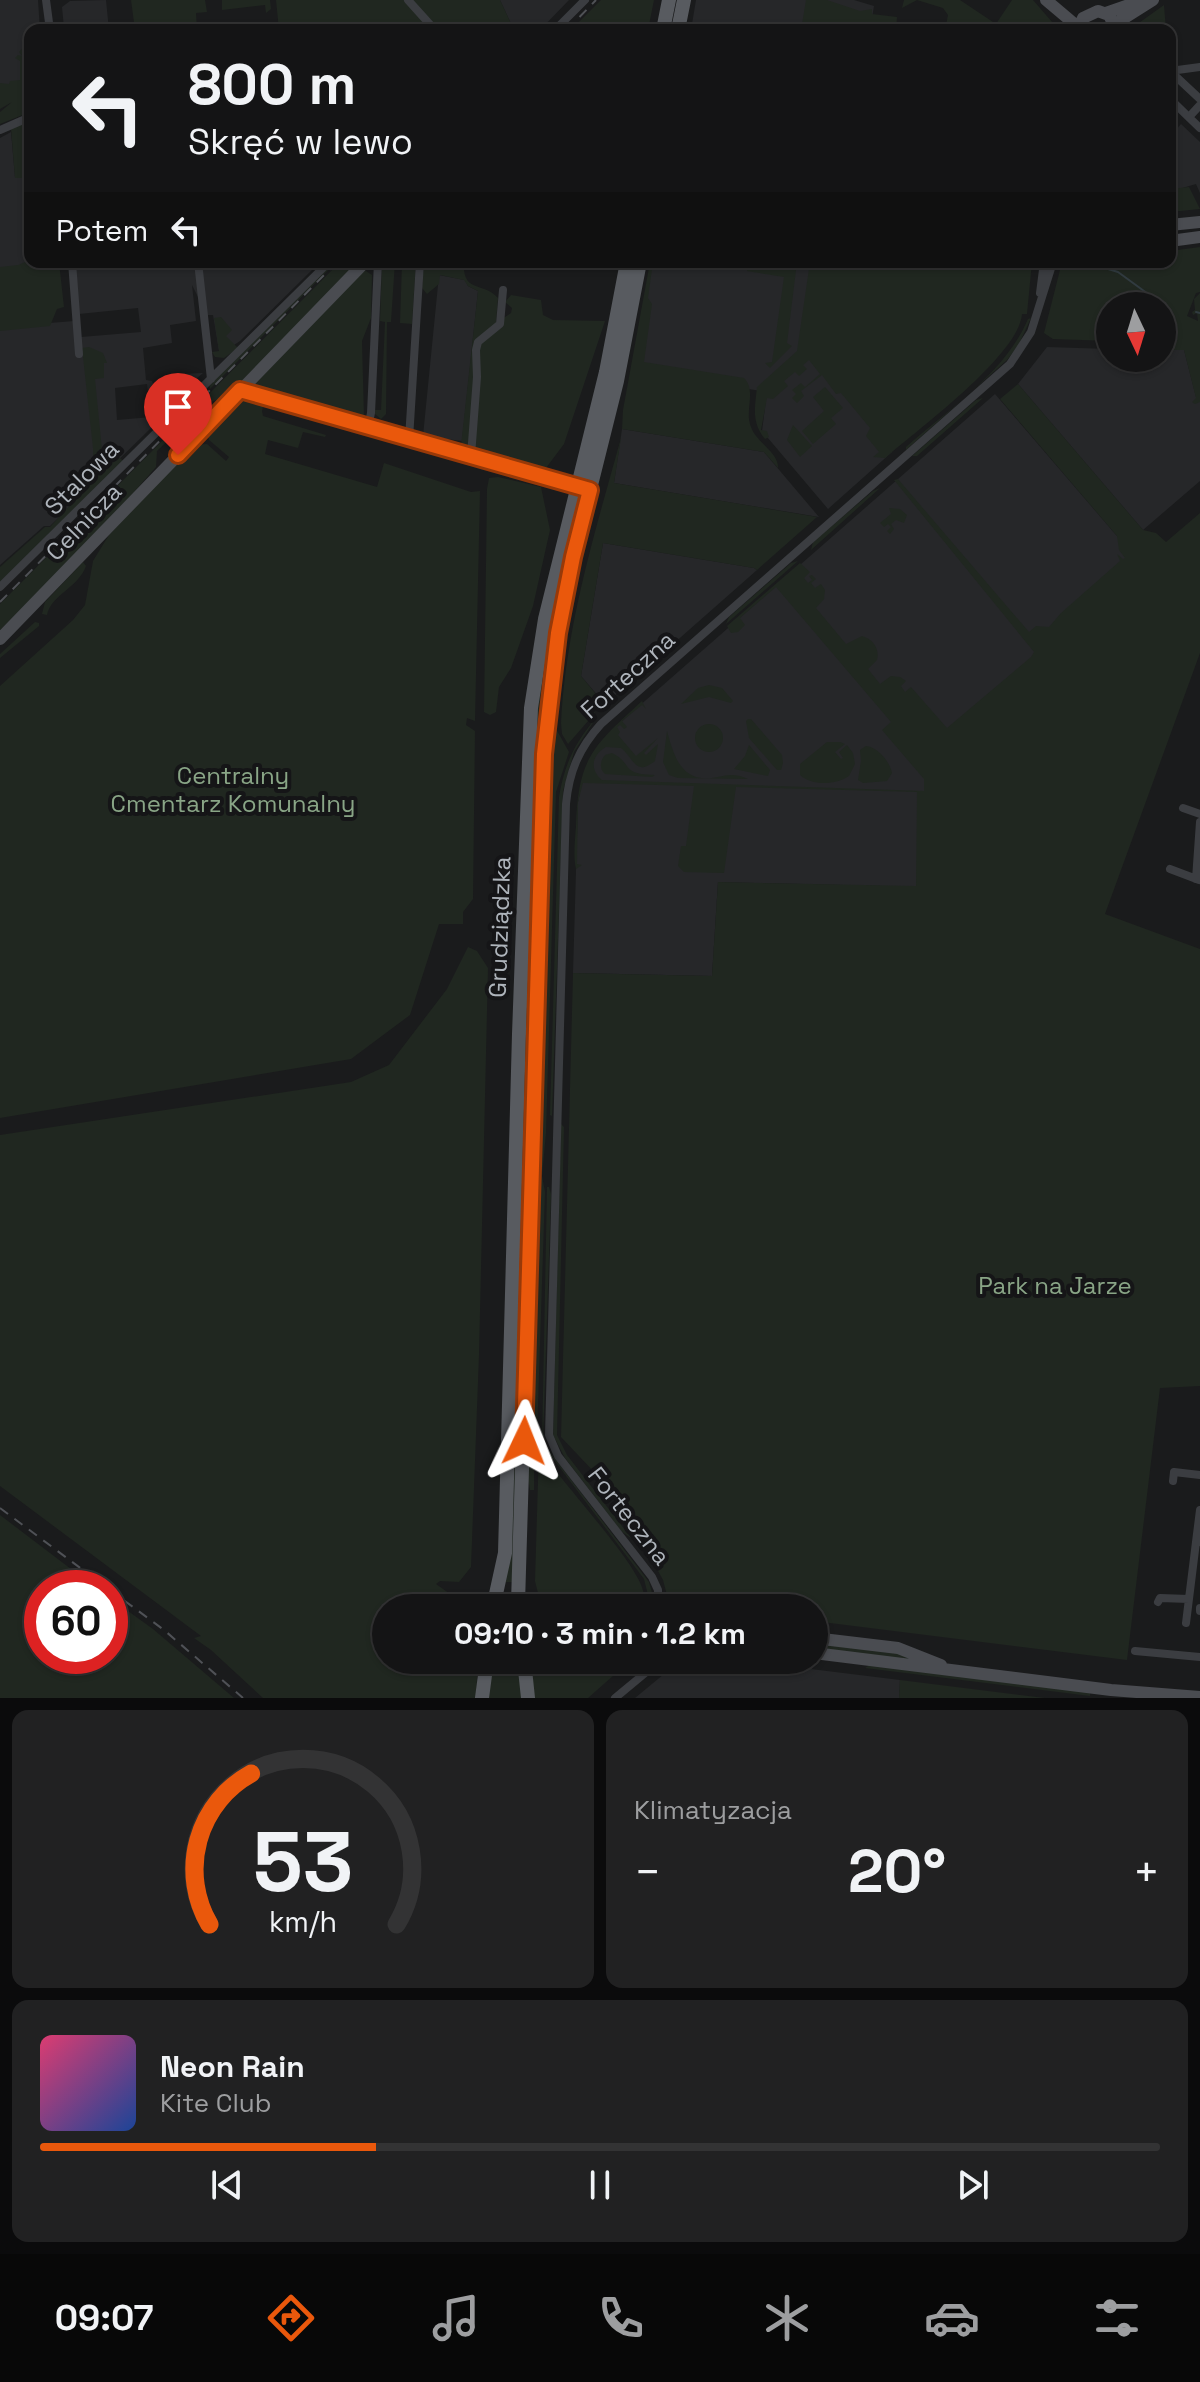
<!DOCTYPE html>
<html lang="pl">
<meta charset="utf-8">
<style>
:root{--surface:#141415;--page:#212122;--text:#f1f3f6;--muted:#9d9ea0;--line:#333334;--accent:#ea580c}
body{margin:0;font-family:"Space Grotesk",sans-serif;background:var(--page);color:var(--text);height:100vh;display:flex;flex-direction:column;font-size:30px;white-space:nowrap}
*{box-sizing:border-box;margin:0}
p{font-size:26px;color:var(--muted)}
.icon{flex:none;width:44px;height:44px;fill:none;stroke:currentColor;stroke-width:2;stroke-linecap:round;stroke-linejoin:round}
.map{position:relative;height:1698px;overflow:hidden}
.details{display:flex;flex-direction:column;gap:12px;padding:12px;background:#0b0b0c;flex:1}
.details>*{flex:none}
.guide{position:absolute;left:24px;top:24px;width:1152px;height:244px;border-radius:16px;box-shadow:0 2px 6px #0004,0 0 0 2px var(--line);background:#141415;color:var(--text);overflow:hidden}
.needle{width:52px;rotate:176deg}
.buttons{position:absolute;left:1096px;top:292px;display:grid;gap:16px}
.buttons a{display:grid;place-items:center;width:80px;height:80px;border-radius:50%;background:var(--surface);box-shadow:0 2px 6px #0004,0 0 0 2px var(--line);font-size:40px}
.speed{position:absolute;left:24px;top:1570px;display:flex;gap:16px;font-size:40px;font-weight:700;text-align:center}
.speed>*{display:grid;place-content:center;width:104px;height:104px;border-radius:50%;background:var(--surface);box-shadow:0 2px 6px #0004,0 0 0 2px var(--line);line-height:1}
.speed .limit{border:12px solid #d22;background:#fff;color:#111}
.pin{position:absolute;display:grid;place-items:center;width:68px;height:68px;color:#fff;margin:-82px -34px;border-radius:50% 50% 50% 0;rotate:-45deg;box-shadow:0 0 8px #0007}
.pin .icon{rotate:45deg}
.me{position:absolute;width:88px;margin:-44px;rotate:2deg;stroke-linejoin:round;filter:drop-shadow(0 0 6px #0008)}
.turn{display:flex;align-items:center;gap:28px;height:168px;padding:0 32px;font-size:36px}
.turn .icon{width:104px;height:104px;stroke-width:2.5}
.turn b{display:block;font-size:56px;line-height:68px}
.then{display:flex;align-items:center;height:76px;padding:0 32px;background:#0003;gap:16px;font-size:30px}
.big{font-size:60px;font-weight:700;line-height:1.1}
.details .widget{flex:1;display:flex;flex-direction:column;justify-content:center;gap:12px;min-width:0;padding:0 28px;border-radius:16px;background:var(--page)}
.details .dial{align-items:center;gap:0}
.dial svg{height:208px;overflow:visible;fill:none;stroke:var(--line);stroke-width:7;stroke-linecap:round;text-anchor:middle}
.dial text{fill:var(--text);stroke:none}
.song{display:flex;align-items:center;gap:24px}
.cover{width:96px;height:96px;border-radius:12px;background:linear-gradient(135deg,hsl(340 70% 55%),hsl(220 70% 35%))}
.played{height:8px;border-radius:4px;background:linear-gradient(90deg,var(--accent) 30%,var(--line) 30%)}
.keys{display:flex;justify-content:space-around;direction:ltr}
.heat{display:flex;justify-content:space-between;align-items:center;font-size:44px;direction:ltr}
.details .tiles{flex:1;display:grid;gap:12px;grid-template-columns:1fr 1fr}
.widget:last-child{grid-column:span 2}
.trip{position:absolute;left:372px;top:1594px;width:456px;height:80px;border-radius:40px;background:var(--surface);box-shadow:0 2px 6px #0004,0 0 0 2px var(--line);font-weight:700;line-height:80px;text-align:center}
.tab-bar{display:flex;height:128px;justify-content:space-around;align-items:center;background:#080808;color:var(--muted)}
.tab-bar .icon{width:56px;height:56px}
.tab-bar .selected{color:var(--accent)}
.tab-bar b{font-size:36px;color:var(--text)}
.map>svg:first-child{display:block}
.built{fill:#262729;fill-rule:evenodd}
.green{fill:#202720}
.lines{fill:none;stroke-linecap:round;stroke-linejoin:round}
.stream{stroke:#313b40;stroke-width:2}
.street{stroke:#3b3d41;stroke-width:8}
.secondary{stroke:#4a4c51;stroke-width:12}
.primary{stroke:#585b60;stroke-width:14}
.rail{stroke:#4f5156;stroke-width:2;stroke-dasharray:10 8;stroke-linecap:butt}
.route-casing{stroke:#983908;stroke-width:20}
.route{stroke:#ea580c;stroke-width:14}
.labels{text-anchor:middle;stroke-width:8;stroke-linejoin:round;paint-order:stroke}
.street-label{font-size:24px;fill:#aeb4bb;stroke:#151517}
.park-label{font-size:24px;fill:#89a586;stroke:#151517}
</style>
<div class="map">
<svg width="1200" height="1698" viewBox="0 0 1200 1698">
<rect width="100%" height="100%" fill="#1a1b1c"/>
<path class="built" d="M0 0H38L40 30H30V76L0 102Z
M106 0 109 30H59L64 28 62 7 70 1Z
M500 0H569L540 30H514Z
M696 0H854L874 6 870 30H691Z
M1181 124 1200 142V193L1196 184 1172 191 1170 189V136Z
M11 132 15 177 30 176V262L62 263 0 268V138Z
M80 262H311L314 268 240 341 225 351H219L213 315H207L192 285 196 321 170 325 172 343 143 348 146 380 152 381 156 391 181 385 180 374 203 373 151 417 152 427 99 479 50 526H44L0 565V327L74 321 81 337 141 332 138 308 79 314 76 270 80 267ZM147 384 151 417 117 420 115 388Z
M652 262H822L892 452 828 509 762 431 767 392 632 370Z
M439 275 465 280 468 286 478 291 462 441 423 436Z
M1047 347 1110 349V358H1162V350H1184L1197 401 1200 400V481L1143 530 1018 384Z
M995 394 1141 564 922 887 718 882 712 976 573 973 578 802 582 782 595 754 613 729Z
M622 429 764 452 819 517 614 483Z
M603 543 754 568 757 570 605 704 581 676Z
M681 1660H738L900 1680 899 1698H635Z"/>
<path class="green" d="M131 0H205L207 12 196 13 197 30H135Z
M222 0H270L271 9 266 13 265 5 222 10Z
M276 0H405L432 30H279Z
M411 0H500L514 30H439Z
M601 0H654L648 30H571Z
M806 0H827L860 11 872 9V14L897 17 896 30H801Z
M904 0H960L996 24 1012 0H1033L1059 30H945L948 15 943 8 917 0 902 8Z
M1164 5 1166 30H1133L1136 25Z
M30 40V112L0 124V112L12 102 0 109V83L9 84 10 81 20 80V61L15 58 18 55 22 56 19 52Z
M30 121V178H15L11 128Z
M1189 187 1200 209 1170 212V189Z
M1200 247V292L1196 293 1187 316 1198 321 1197 313 1193 315 1192 312 1195 310 1194 299 1200 293V402L1195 404 1192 402 1196 398 1184 350H1162V306H1110V341L1053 339 1044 333 1062 262H1170V251Z
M30 260 40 262 43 268H51L52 262H59L64 307 57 309 50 326 0 331V267L18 265Z
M332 262H336L210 389 209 384Z
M340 262H358L229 395 206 404 157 451 156 467 90 542 0 630V604Z
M382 262H395L391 322H387L386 414 381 419 375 414V410H381L385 322 380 321Z
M402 262H416L412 324 400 323Z
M424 262H464C462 294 484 281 498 298L496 323 511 313 512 308 505 302 511 295 541 300 543 315 553 320 605 321 564 444 543 472 461 445 478 291 468 286 464 280 440 275 439 284 427 294 422 288Z
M650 262H658L657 266 652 269 648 298 652 304 644 362 744 378C757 391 744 410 751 427 756 442 779 453 778 468L764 452 622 429 623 410Z
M748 262H797L787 343 792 346 770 368 765 363 772 362 784 277 747 271Z
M810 262H1032L1027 314H1022C1019 355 917 430 885 458L873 457 879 452 866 436 870 428 841 393 836 394 822 375 801 391 804 396 797 403 792 398 796 394 792 390 801 383 805 387 820 374 809 360 803 365 807 369 799 376 795 372 784 381 788 386 773 399 767 398 761 430 767 431 769 437 765 439C751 422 755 407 757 387L797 351Z
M366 271 372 275 371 318 362 341 364 418 358 421 255 391 254 384 361 272Z
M221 317 232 330 226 336 238 348 224 358 215 357 212 352 219 351 214 318Z
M1031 318 1018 346 1007 360 906 450V447C949 409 1005 373 1028 319Z
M89 347 103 353 107 363H104V378L95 379 102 450H98L100 473 119 457 123 461 0 582V567L45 527H50L93 480V448L82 348Z
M1018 384 1143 530 1156 533 1166 542 1200 513V653L1105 914 1200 949V1386L1160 1388 1127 1660 814 1621V1608H690L672 1604 668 1599 663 1580 647 1551 623 1519 630 1510 561 1437 573 973 712 976 718 882 916 886 917 792 736 787 724 873 684 872 678 866 681 846H686L694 786 583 783 578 802 577 864 582 865 576 869C573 857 575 840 576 826 578 758 593 746 642 701L646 709 642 705 622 721 627 727 624 729 620 725 617 727 620 732 618 735 636 756 658 738 644 753 646 755 658 744 655 761C635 777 634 758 621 748L606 747C592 755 589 769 602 780L924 791V779L882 730 891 722 776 587 740 618 745 625 738 632 731 633 727 626 800 563 810 572 804 578 808 583 812 580 809 576 812 575 816 579 811 583 815 588 821 584 825 590 824 599 816 608 846 644 862 636C873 639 880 649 877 660L868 669 880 684 891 676 900 677 906 681 901 686 905 692 911 687 947 728 1031 657 1034 652 894 480 898 479 1029 632 1036 626 1049 627 1061 613 1120 561 1117 554 1123 559 1125 558 1119 550 1117 536 1000 399Z
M825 387 843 408 831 418 836 424 813 444 802 431 824 411 813 397Z
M242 398 264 403 262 411 263 416 326 435 325 437 303 432 298 448 268 440 265 454 377 487 384 463 471 492 480 491 475 721 467 718 466 725 475 731 473 899 463 912V924H439L410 1015 351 1059 0 1118V686L73 620 85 605 93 561 109 535 194 445 207 444 226 461 229 457 209 440 207 433Z
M983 398 917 456H912L976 400Z
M793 425 812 446 800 457 787 440Z
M621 438 614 483 817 517 757 570 754 568 603 543 581 676 600 699 589 705 595 713 568 744 562 734 561 723C566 625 595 532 621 438Z
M498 477 541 487 550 530 533 606 511 668 499 687 496 712 490 715 484 712 487 489 489 478Z
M880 488 811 550 813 542 873 491Z
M889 508 900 509 907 515 904 523 896 520 891 524 894 529 890 534 887 531 891 527 888 524 884 527 880 523 891 514Z
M573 518 551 638 516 1582H505L532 763 542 666Z
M798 561 726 624 729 617 791 563Z
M83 562 86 566C79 587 51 595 47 615L42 614 45 602Z
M35 622 39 623V626L0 658V654Z
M709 685 722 688 733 701 731 703 709 697 681 704 698 688Z
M596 718 574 752 563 791 552 1116 550 1115 559 797C564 765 575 742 596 718Z
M748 719H751L782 755 783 763 781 770H777L749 738 746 721Z
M695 738a14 14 0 1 1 28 0a14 14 0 1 1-28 0Z
M555 727 569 752 556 792 546 1133 542 1176 545 1192 537 1436 534 1462V1490H530L528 1479 550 745Z
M667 731C674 756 681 785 718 777 729 774 738 774 748 779L678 778 669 775 663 762Z
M827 742H840L845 744 835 752 841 759 843 758 839 752 847 745 853 753 855 764 849 776C836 785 812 786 800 775V764Z
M749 745 770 770 768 776 734 769 745 756Z
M866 746C878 747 890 762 892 773L887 781 863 783 858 780 861 761 860 750Z
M612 753C634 764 619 774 655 775L652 777 605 774C599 769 600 761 605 755Z
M468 947 477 951 488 968 479 1355 471 1567 459 1582 440 1581 436 1584 460 1601 458 1608H386V1660H482L477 1678 476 1698H263L211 1650 194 1638 201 1636 0 1486V1135L351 1082 389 1065 447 989Z
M561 1124 564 1127 557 1435 567 1455 632 1539 621 1531 565 1458 553 1435Z
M547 1187H549L551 1194 543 1443 649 1582 653 1596 648 1595 644 1579 542 1444Z
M539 1447C557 1479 644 1568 644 1596H633L632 1601 538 1593 535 1581Z
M0 1515 96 1588H42V1656H110V1598L153 1629 234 1698H0Z
M814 1643 900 1653 924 1662 814 1648Z
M491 1660H519L523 1698H487Z
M529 1660H631L588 1698H533Z
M870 1665 1090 1692V1696L865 1668Z
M900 1680 1045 1698H899Z"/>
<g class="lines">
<path class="stream" d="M1085 262 1118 272 1170 310
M1196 312 1200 313"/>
<path class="street" d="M46 0 50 30
M408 0 435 30
M555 30 585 0
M1170 71 1200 99
M1170 71 1200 67
M1170 99 1200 128
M1189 117 1200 105
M0 130 30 117
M72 262 79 354
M198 262 211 379
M1040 293 1044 262
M240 390 581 487
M368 427 371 413 378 262
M409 439 420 262
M471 456 477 377 476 350 478 342 500 324 503 290
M0 587 329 262
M1183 808 1200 814
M1170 869 1199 880
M1196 879 1200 822
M1173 1481 1174 1472 1200 1475
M1199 1542H1196L1200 1510
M1158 1602 1160 1598 1189 1599
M658 1608V1590L652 1577 558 1456 549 1435 566 804C569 772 579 748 601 724L1010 364 1031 332 1053 262
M1200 1611V1608
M1186 1623 1196 1542
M1135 1651 1200 1657
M615 1698 644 1674 653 1660"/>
<path class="secondary" d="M1046 0 1078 27
M1106 13 1140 1
M1115 24 1153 0
M1078 30 1083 18 1098 11 1109 15 1116 30
M1170 225 1200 222
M1170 241 1200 237
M0 639 365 262
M814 1638 898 1648 941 1665
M814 1653 1111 1690 1200 1697"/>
<path class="primary" d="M663 30 669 0
M678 30 684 0
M494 1603 505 1553 519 1034 531 708 545 619 606 372 627 262
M518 1603 543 770 547 713 558 633 573 557 617 381 640 262
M524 1660 528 1698
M482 1698 487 1660"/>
<path class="rail" d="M567 30 596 0
M0 602 337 262
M0 1508 107 1588
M110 1590 164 1630 243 1698"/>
</g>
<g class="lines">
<defs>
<path id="route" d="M178 455 240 390 590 490 573 557 558 633 544 754 524 1441"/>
</defs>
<use href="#route" class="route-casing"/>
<use href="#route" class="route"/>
</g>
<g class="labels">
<g class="street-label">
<text transform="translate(82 478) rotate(-45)" y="8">Stalowa</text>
<text transform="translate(84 522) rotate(-46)" y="8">Celnicza</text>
<text transform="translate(628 675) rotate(-42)" y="8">Forteczna</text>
<text transform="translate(500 927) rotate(-88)" y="8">Grudziądzka</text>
<text transform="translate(629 1516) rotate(52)" y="8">Forteczna</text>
</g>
<g class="park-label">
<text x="233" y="784">Centralny<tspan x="233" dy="28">Cmentarz Komunalny</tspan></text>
<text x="1055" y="1294">Park na Jarze</text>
</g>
</g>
</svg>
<div class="buttons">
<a><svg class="needle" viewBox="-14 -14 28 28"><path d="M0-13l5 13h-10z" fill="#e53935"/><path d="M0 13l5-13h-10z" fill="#9d9ea0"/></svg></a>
</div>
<div class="speed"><div class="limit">60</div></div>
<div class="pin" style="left:178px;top:455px;background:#d93025"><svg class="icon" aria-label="arrive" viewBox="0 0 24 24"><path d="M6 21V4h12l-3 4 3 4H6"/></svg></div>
<svg class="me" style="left:524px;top:1441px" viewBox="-20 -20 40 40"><path d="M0-17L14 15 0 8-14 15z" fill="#ea580c" stroke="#fff" stroke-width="4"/></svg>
<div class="trip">09:10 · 3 min · 1.2 km</div>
<div class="guide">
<div class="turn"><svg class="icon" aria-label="left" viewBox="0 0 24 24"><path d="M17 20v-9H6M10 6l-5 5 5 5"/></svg><div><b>800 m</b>Skręć w lewo</div></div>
<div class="then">Potem<svg class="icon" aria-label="left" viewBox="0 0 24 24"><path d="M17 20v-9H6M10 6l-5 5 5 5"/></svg></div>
</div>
</div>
<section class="details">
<div class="tiles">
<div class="widget dial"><svg viewBox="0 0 100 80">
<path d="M14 69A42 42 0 1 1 86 69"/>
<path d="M14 69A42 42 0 0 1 30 11" stroke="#ea580c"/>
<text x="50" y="56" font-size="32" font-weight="700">53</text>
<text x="50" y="72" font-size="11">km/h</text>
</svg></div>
<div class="widget"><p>Klimatyzacja</p>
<div class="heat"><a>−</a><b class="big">20°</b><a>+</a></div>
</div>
<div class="widget">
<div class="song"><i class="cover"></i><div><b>Neon Rain</b><p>Kite Club</p></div></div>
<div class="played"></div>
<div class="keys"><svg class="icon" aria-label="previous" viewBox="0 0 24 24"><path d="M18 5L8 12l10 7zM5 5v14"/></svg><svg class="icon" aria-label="pause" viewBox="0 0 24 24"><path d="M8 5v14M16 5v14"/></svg><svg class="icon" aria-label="next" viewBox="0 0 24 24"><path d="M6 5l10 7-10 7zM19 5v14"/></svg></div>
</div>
</div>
</section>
<nav class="tab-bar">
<b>09:07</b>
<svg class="icon selected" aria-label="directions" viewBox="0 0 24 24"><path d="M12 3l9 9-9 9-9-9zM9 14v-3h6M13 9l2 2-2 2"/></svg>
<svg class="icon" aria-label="music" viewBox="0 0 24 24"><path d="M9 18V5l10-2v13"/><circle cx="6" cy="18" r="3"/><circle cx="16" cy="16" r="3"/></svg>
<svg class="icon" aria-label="phone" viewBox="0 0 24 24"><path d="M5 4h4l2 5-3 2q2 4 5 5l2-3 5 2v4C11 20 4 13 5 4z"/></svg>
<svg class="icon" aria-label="climate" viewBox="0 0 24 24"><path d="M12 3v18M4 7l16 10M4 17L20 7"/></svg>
<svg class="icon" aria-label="car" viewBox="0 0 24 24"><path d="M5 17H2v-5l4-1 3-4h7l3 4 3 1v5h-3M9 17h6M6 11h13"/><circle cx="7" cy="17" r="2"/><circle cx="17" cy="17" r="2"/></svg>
<svg class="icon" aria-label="filters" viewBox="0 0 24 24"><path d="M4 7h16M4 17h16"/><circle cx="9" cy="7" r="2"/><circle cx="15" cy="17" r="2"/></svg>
</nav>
